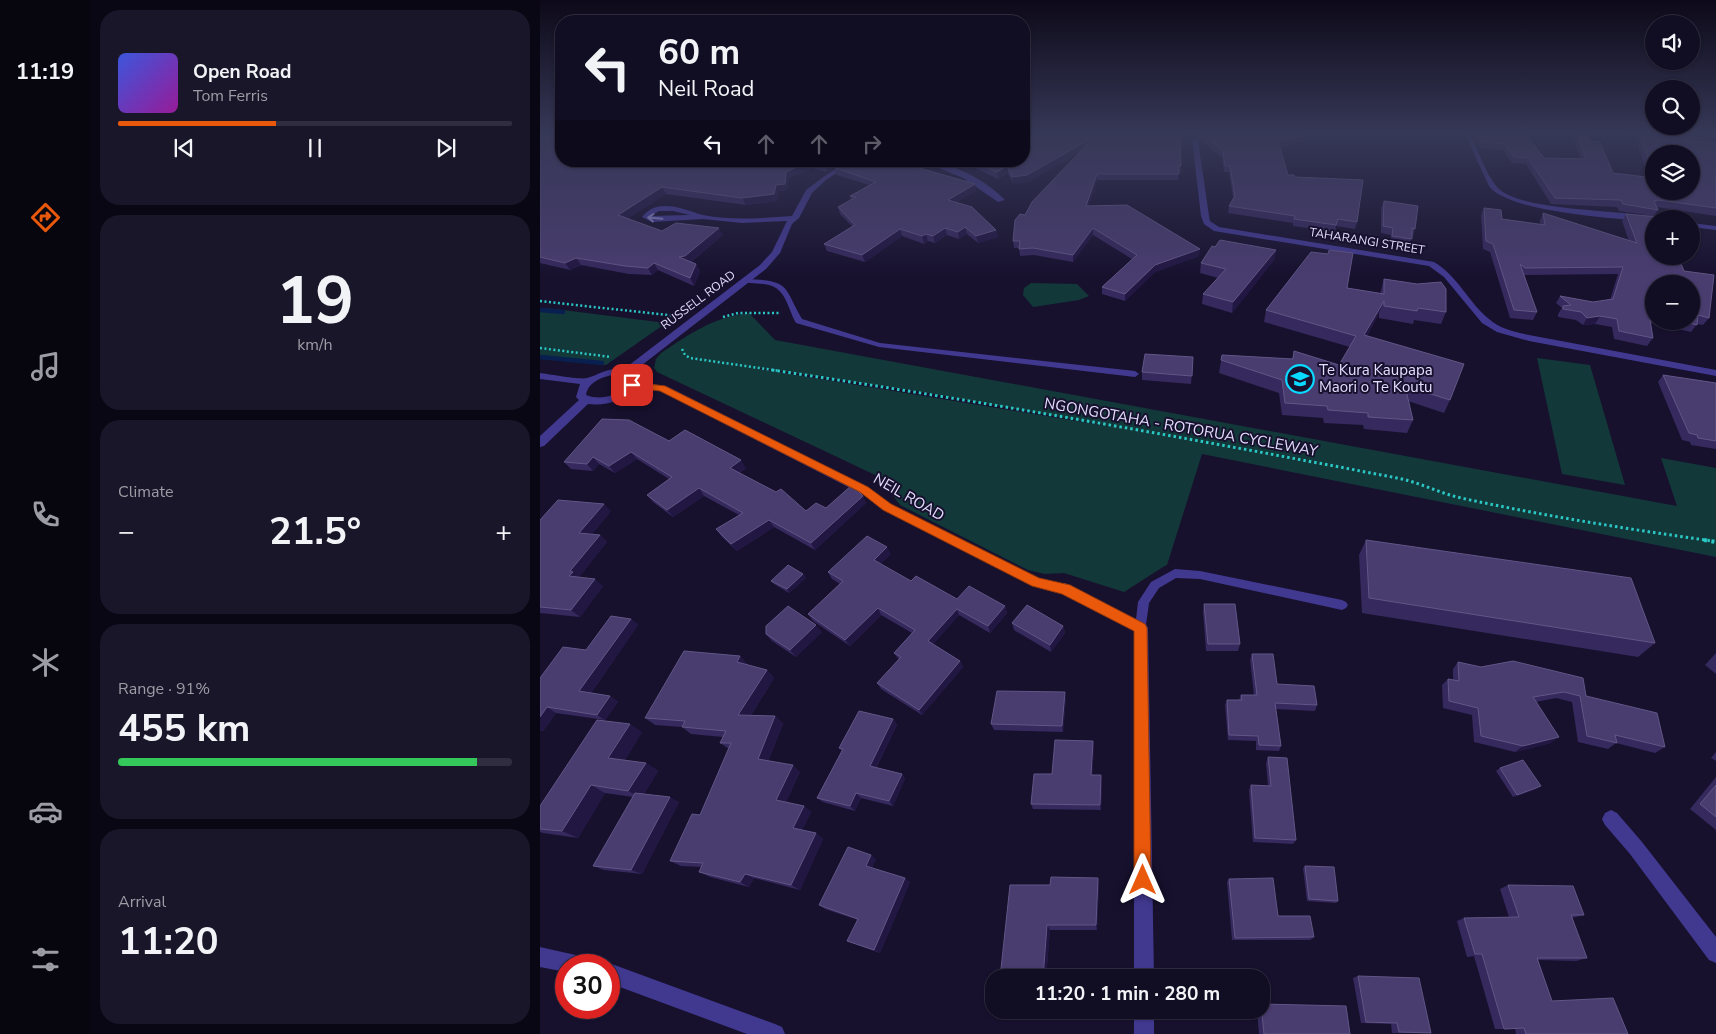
<!DOCTYPE html>
<meta charset="utf-8">
<style>
:root{--surface:#110d22;--page:#1a162a;--text:#f1f3f6;--muted:#9c9ca5;--line:#302d40;--accent:#ea580c}
body{margin:0;font-family:"Nunito Sans",sans-serif;background:var(--page);color:var(--text);height:100vh;display:flex;flex-direction:column;font-size:19px;white-space:nowrap}
*{box-sizing:border-box;margin:0}
p{font-size:16px;color:var(--muted)}
.icon{flex:none;width:28px;height:28px;fill:none;stroke:currentColor;stroke-width:2;stroke-linecap:round;stroke-linejoin:round}
.map{position:relative;flex:1;overflow:hidden}
.drawer{display:flex;flex-direction:column;gap:10px;padding:10px;background:#090713;width:450px}
.drawer>*{flex:none}
.top-card{position:absolute;left:15px;top:15px;width:475px;height:152px;border-radius:20px;box-shadow:0 1px 4px #0004,0 0 0 1px var(--line);background:#110d22;color:var(--text);overflow:hidden}
.fabs{position:absolute;left:1105px;top:15px;display:grid;gap:10px}
.fabs a{display:grid;place-items:center;width:55px;height:55px;border-radius:50%;background:var(--surface);box-shadow:0 1px 4px #0004,0 0 0 1px var(--line);font-size:25px}
.speed{position:absolute;left:15px;top:954px;display:flex;gap:10px;font-size:25px;font-weight:700;text-align:center}
.speed>*{display:grid;place-content:center;width:65px;height:65px;border-radius:50%;background:var(--surface);box-shadow:0 1px 4px #0004,0 0 0 1px var(--line);line-height:1}
.speed .limit{border:8px solid #d22;background:#fff;color:#111}
.pin{position:absolute;display:grid;place-items:center;width:42px;height:42px;color:#fff;margin:-21px;border-radius:10px;box-shadow:0 2px 8px #0006}
.me{position:absolute;width:55px;margin:-28px;rotate:0deg;stroke-linejoin:round;filter:drop-shadow(0 0 4px #0008)}
.turn{display:flex;align-items:center;gap:18px;height:105px;padding:0 20px;font-size:22px}
.turn .icon{width:65px;height:65px;stroke-width:2.5}
.turn b{display:block;font-size:35px;line-height:42px}
.lanes{display:flex;align-items:center;height:48px;padding:0 20px;background:#0003;justify-content:center;gap:25px;direction:ltr}
.lanes .off{opacity:.35}
.big{font-size:38px;font-weight:700;line-height:1.1}
.drawer .tile{flex:1;display:flex;flex-direction:column;justify-content:center;gap:8px;min-width:0;padding:0 18px;border-radius:20px;background:var(--page)}
.drawer .dial{align-items:center;gap:0}
.dial b{font-size:65px;line-height:1}
.song{display:flex;align-items:center;gap:15px}
.cover{width:60px;height:60px;border-radius:8px;background:linear-gradient(135deg,hsl(230 70% 55%),hsl(300 70% 35%))}
.played{height:5px;border-radius:2px;background:linear-gradient(90deg,var(--accent) 40%,var(--line) 40%)}
.keys{display:flex;justify-content:space-around;direction:ltr}
.heat{display:flex;justify-content:space-between;align-items:center;font-size:28px;direction:ltr}
.charge{height:8px;border-radius:4px;background:linear-gradient(90deg,#34c759 91%,var(--line) 0)}
.trip{position:absolute;left:445px;top:969px;width:285px;height:50px;border-radius:20px;background:var(--surface);box-shadow:0 1px 4px #0004,0 0 0 1px var(--line);font-weight:700;line-height:50px;text-align:center}
main{display:flex;flex:1;min-height:0}
.tabs{display:flex;flex-direction:column;width:90px;justify-content:space-around;align-items:center;background:#07050e;color:var(--muted)}
.tabs .icon{width:35px;height:35px}
.tabs .on{color:var(--accent)}
.tabs b{font-size:22px;color:var(--text)}
.map>svg:first-child{display:block}
.green{fill:#133839;fill-rule:evenodd}
.lines{fill:none;stroke-linecap:round;stroke-linejoin:round}
.stream{stroke:#081f50;stroke-width:4.5}
.path-far2{stroke:#2ac7c5;stroke-width:2.5;stroke-dasharray:2 2.5;stroke-linecap:butt}
.path-far1{stroke:#2ac7c5;stroke-width:3;stroke-dasharray:2.5 3;stroke-linecap:butt}
.path{stroke:#2ac7c5;stroke-width:4;stroke-dasharray:3 4.5;stroke-linecap:butt}
.lane{fill:#413990;fill-rule:evenodd}
.street{fill:#413990;fill-rule:evenodd}
.wall{fill:#36295d;fill-rule:evenodd}
.shaded-wall{fill:#221743}
.building{fill:#493c6f;stroke:#615685}
.oneway{stroke:#8a83c2}
.route{fill:#ea580c;stroke:#983908}
.labels{text-anchor:middle;stroke-width:4;stroke-linejoin:round;paint-order:stroke}
.far-street-label{font-size:12px;fill:#e3deff;stroke:#17112e}
.poi-label{font-size:15px;fill:#e3deff;stroke:#17112e;text-anchor:start}
.street-label{font-size:15px;fill:#e3deff;stroke:#17112e}
</style>
<main>
<nav class="tabs">
<b>11:19</b>
<svg class="icon on" aria-label="directions" viewBox="0 0 24 24"><path d="M12 3l9 9-9 9-9-9zM9 14v-3h6M13 9l2 2-2 2"/></svg>
<svg class="icon" aria-label="music" viewBox="0 0 24 24"><path d="M9 18V5l10-2v13"/><circle cx="6" cy="18" r="3"/><circle cx="16" cy="16" r="3"/></svg>
<svg class="icon" aria-label="phone" viewBox="0 0 24 24"><path d="M5 4h4l2 5-3 2q2 4 5 5l2-3 5 2v4C11 20 4 13 5 4z"/></svg>
<svg class="icon" aria-label="climate" viewBox="0 0 24 24"><path d="M12 3v18M4 7l16 10M4 17L20 7"/></svg>
<svg class="icon" aria-label="car" viewBox="0 0 24 24"><path d="M5 17H2v-5l4-1 3-4h7l3 4 3 1v5h-3M9 17h6M6 11h13"/><circle cx="7" cy="17" r="2"/><circle cx="17" cy="17" r="2"/></svg>
<svg class="icon" aria-label="filters" viewBox="0 0 24 24"><path d="M4 7h16M4 17h16"/><circle cx="9" cy="7" r="2"/><circle cx="15" cy="17" r="2"/></svg>
</nav>
<section class="drawer">
<div class="tile">
<div class="song"><i class="cover"></i><div><b>Open Road</b><p>Tom Ferris</p></div></div>
<div class="played"></div>
<div class="keys"><svg class="icon" aria-label="previous" viewBox="0 0 24 24"><path d="M18 5L8 12l10 7zM5 5v14"/></svg><svg class="icon" aria-label="pause" viewBox="0 0 24 24"><path d="M8 5v14M16 5v14"/></svg><svg class="icon" aria-label="next" viewBox="0 0 24 24"><path d="M6 5l10 7-10 7zM19 5v14"/></svg></div>
</div>
<div class="tile dial"><b>19</b><p>km/h</p></div>
<div class="tile"><p>Climate</p>
<div class="heat"><a>−</a><b class="big">21.5°</b><a>+</a></div>
</div>
<div class="tile"><p>Range · 91%</p><b class="big">455 km</b><div class="charge"></div></div>
<div class="tile"><p>Arrival</p><b class="big">11:20</b></div>
</section>
<div class="map">
<svg width="1176" height="1034" viewBox="0 0 1176 1034">
<rect width="100%" height="100%" fill="#17112e"/>
<path class="green" d="M491 283 537 284 549 296 539 300 493 307 483 295 484 288Z
M0 308 15 309 126 323 66 365 0 359Z
M209 313 235 340 1137 506 1121 458 1176 468V557L662 454 627 565 623 567 584 592 524 573 505 574 488 570 360 505 350 492V482L117 372 114 368 116 359 121 353C150 334 173 317 209 313ZM220 368 389 393 573 427 220 369Z
M997 358 1050 365 1085 485 1022 474Z"/>
<g class="lines">
<path class="stream" d="M0 310 23 312
M0 357 62 363"/>
<path class="path-far2" d="M0 301 136 316
M183 317 198 313H241
M0 348 71 357
M142 349 145 355 150 358 240 371"/>
<path class="path-far1" d="M232 370C441 401 649 438 857 478 879 482 899 493 921 498 1004 516 1088 529 1172 541"/>
<path class="path" d="M1164 540 1176 542"/>
<path class="lane" d="M207 279C251 281 243 286 262 319L340 343 595 371 599 374 595 377 339 347 256 323C248 309 246 289 229 285 221 283 213 284 205 282V280Z
M324 486 350 504 498 578 529 586 530 589 529 592 525 594 492 585 344 510 321 493 319 490Z
M635 569 660 571 802 600 806 602 808 605 806 608 802 610 660 579 636 578 619 588 609 603 605 632 601 633 597 632 595 628 598 602 611 582Z"/>
<path class="street" d="M671 132H682L658 140 669 216 670 221 679 227 894 262C918 276 928 302 949 319 960 329 975 332 989 335L1176 370V376L989 341 957 332 942 323 904 277 889 266 674 231 664 224 661 216 652 139Z
M924 132H930C938 149 945 173 957 187 981 213 1082 208 1117 219H1114V222C1079 218 969 213 949 186Z
M1068 132H1087L1117 138 1114 140Z
M307 161H315L286 180 272 193 259 218 252 224 240 253 226 269 93 372 98 376V382L126 386 328 487 330 490 328 493H320L120 391 95 388C85 402 63 406 48 404L4 446 0 447V436L39 400 36 397 40 384 0 379V373C9 374 40 380 47 378 60 374 69 367 84 369L220 265 232 252 247 221 202 223 163 219 112 222 102 217C108 209 116 206 126 206 139 206 151 212 163 215 193 221 223 218 252 216L266 190 282 178ZM119 211H133L150 215 111 216ZM77 374 88 377V383C80 396 60 401 46 395 48 381 65 376 77 374Z
M382 161C410 161 446 180 465 200L458 202 423 178Z
M1151 223 1176 226V230L1151 227Z
M525 583 606 624 608 628 614 978H594V631L520 593 518 589 520 585Z
M1071 810 1077 813 1102 842 1176 937V963L1169 960 1090 854 1065 825 1062 819 1065 813Z
M0 947 49 958 52 965H26V972L0 967Z
M69 963 235 1024 242 1027 245 1034H207L69 983V965H64Z
M594 1010H614V1034H594Z"/>
</g>
<path class="wall" d="M0 132 304 161 287 172 272 168 249 178 247 190 239 191 237 201 206 205 126 194 87 219 122 231 183 235 151 262 156 264 160 272 154 286 118 270 112 275 89 274 41 265 30 270 0 263Z
M484 132 641 166V172H639L638 180H557L549 206 659 256 615 272 585 301 562 294V287L592 259 553 235 533 262 494 255 480 256 479 248H474L473 241 485 215 540 152 488 182 473 184 468 173 458 179 421 161H484Z
M937 132 983 136 1004 158 1041 159 1031 132H1048V141L1073 173 1108 177 1096 138 1099 132 1176 144V216L1117 207 1118 210 1114 216 1169 318 1163 325 1157 324 1151 332 1112 323 1110 325 1113 338 1107 346 1074 339 1072 327 1055 324 1043 325 1036 320 1018 317V314L1022 308 1016 303 1020 296 1053 302 1070 300 1078 274 984 275 997 312 993 320 970 318 950 252 943 249 941 215 944 208 962 219 1000 225V221L1003 213 1089 241 1082 221 1086 214 1113 216 1079 211 1077 207 1011 204 986 164 972 163 963 150 939 148 935 138ZM1114 284 1151 321H1114Z
M1102 132H1176V143Z
M663 134 766 136 765 142 740 147 748 175 755 177 817 222 815 229 796 226 795 232 753 226V223L688 213 689 206 693 198 689 172H684L682 158 662 141Z
M295 168 436 191 417 202 456 230 458 237 438 243 427 234 419 239 407 235 395 243 388 241 384 244 362 236 325 262 287 251 284 244 312 226 300 214 298 207 311 200 310 196 329 185 297 175Z
M844 201 875 229 873 236H872L869 246 850 243 851 235 841 233V208Z
M675 247 736 250 734 260 692 313 662 304 663 294 678 278 660 273 661 263Z
M844 279 906 312 901 324 874 320 873 324 839 318V313L827 336 910 400 904 413 868 401 873 420 867 433 824 429 823 425 784 423 783 418 742 415 739 393 679 373 682 355 752 359 754 351 799 365 810 347 724 322 726 310 807 288 840 294Z
M653 357 651 384 602 380V372Z
M1123 375 1176 383V449L1151 445 1150 442 1142 440 1118 382Z
M129 441 206 468 199 473 266 511 286 508 323 496 326 503 275 550 234 527 197 551 182 537 176 529 199 515 164 496 133 517 113 502 107 495 129 479 97 459 75 473 59 464 53 471 31 469 24 462Z
M71 511 52 534 60 535 67 542 39 577 63 586 40 617 0 613V520Z
M826 540 1115 643 1098 657 822 613 819 555Z
M351 554 340 564 371 581 417 599 465 606 467 613 450 633 419 615 393 644 420 661 423 667 382 715 341 689 337 683 359 660 354 653 372 633 341 615 310 646 273 621 268 614 300 584 292 579 288 572Z
M263 574 266 578 249 593 234 584 231 581Z
M664 604 700 644 698 651H666L663 612Z
M91 619 98 625 51 693 70 696 78 702 65 720 16 713 3 731 0 730V678L46 650Z
M472 623 523 626 525 633 511 652 474 630Z
M282 632 256 657 232 641 226 634Z
M1176 653V674L1165 665Z
M712 654 737 684 777 705 775 711 736 709 741 746 739 751 716 750V741L688 740 685 705 687 700H699L701 695H714L710 660Z
M918 662 1046 696 1125 747 1115 753 1076 743 1068 749 1038 742 1032 702 1016 698 996 702 1011 743 975 752 934 742 932 715 903 708 902 685 908 679 913 680V669Z
M208 664 207 665 227 670 234 678 211 715 235 716 243 724 228 761 260 772 246 802 264 806 271 812 262 830 276 833 283 839 260 890 214 878 209 887 170 877 159 872 162 867 141 866 130 861 160 815 189 749 180 743 183 737 151 734 142 727 115 725 105 718Z
M526 699 523 732 454 730 451 724Z
M353 719 357 725 336 768 362 774 365 779 353 806 321 798 315 811 283 802 277 798 302 751 299 748Z
M102 732 85 760 106 763 118 771 104 794 139 802 102 874 64 870 53 866 93 797 65 793 38 838 3 833 0 832V829Z
M553 741 554 747 552 775 562 780 561 810 493 809 491 804 512 774Z
M1176 752V761L1171 758Z
M728 757 756 840 753 844 713 842 709 790 711 785 728 786 726 763Z
M960 768 997 789 973 797 956 771Z
M1176 777V830L1150 809Z
M336 859 332 868 370 882 340 953 307 941 318 920 285 909 279 905Z
M765 866 798 901 796 903 767 901 763 868Z
M558 878 559 883 557 930H510L506 978H460L510 885Z
M689 879 738 916 774 937 770 940H692L687 882Z
M968 885 1044 915 1032 918 1047 958 1036 961 998 960 1012 1001 1088 1034H976L975 1029H955L934 956 927 957 917 921 924 918 969 917 960 889Z
M818 976 891 1033H852L851 1024 821 1023 813 978Z
M717 1010H721L810 1034H719Z"/>
<path class="shaded-wall" d="M656 132H665L656 136Z
M766 136 765 142 737 147 738 141Z
M554 137V144L488 182 473 184 472 177Z
M270 161 272 168 249 178 247 190 239 191 237 201 206 205 202 198 236 185 246 172Z
M292 161H304L287 172 285 166Z
M467 166 468 173 458 179 457 172Z
M557 174V180L547 213 546 206Z
M435 184 436 191 410 206 408 200Z
M122 187 126 194 82 222 78 215Z
M425 227 427 234 419 239 418 232Z
M179 228 183 235 149 263 139 257Z
M405 228 407 235 395 243 393 236Z
M553 228V235L533 262V255Z
M360 229 362 236 325 262 322 255Z
M456 230 458 237 438 243 436 236Z
M386 234 388 241 384 244 382 236Z
M660 249 659 256 615 272 585 301V294L615 265Z
M736 250 734 260 692 313 693 302Z
M36 258 41 265 30 270 25 263Z
M114 263 118 270 112 275 108 268Z
M156 264 160 272 154 286 150 278Z
M844 301 839 313 820 348 824 335Z
M1060 316 1055 324 1043 325 1047 318Z
M91 452 97 459 75 473 69 466Z
M53 457 59 464 53 471 47 464Z
M201 460 206 468 195 475 190 468Z
M159 488 164 496 133 517 127 510Z
M323 496 326 503 275 550 271 543Z
M64 504 71 511 47 540 39 533Z
M229 520 234 527 197 551 191 544Z
M60 535 67 542 39 577 29 576 30 571Z
M347 547 351 554 337 567 334 560Z
M263 574 266 578 249 593 247 589Z
M55 579 63 586 40 617 31 610Z
M465 606 467 613 450 633 448 626Z
M338 608 341 615 310 646 305 640Z
M417 609 419 615 391 647 388 641Z
M91 619 98 625 48 697 39 691Z
M276 625 282 632 256 657 250 650Z
M523 626 525 633 511 652 510 645Z
M200 656 208 664 204 670 197 662Z
M420 661 423 667 382 715 379 710Z
M227 670 234 678 206 722 198 715Z
M525 692 526 699 523 732 522 726Z
M70 696 78 702 65 720 57 715Z
M7 707 16 713 3 731 0 729V717Z
M235 716 243 724 226 765 218 759Z
M353 719 357 725 334 771 330 766Z
M90 724 102 732 82 765 68 758Z
M1019 737 1011 743 975 752 983 746Z
M553 741 554 747 552 780 551 775Z
M106 763 118 771 102 798 88 791Z
M253 765 260 772 244 806 236 800Z
M362 774 365 779 353 806 349 801Z
M561 775 562 780 561 810 560 805Z
M51 785 65 793 38 838 22 831Z
M1001 786 997 789 973 797 977 795Z
M316 793 321 798 315 811 310 806Z
M130 797 139 802 102 874 91 870Z
M264 806 271 812 261 833 253 828Z
M276 833 283 839 260 890 251 885Z
M331 855 336 859 331 870 326 866Z
M205 874 214 878 209 887 200 882Z
M365 878 370 882 340 953 334 950Z
M558 878 559 883 557 930 556 925Z
M507 925 510 930 506 978H503Z"/>
<path class="building" d="M0 132H21V161H269L246 172 245 184 236 185 234 194 202 198 122 187 78 215 122 231 136 223 179 228 145 256 139 257 156 264 150 278 114 263 108 268 85 266 36 258 25 263 0 257Z
M484 132H640L641 166H638L639 174H557L546 206 587 205 660 249 615 265 585 294 562 287 597 255 553 228 533 255 493 248 479 249 480 241H473L475 220 480 214 485 215 492 202 554 137 487 175 472 177 467 166 457 172 433 161H484Z
M667 132H761L766 136 738 141 748 175H754L755 177 823 180 817 222 798 219 796 225 754 219 755 216 689 206 695 196 690 166H685L683 151 663 134Z
M937 132H981L983 136 988 137 1004 158 1046 159 1036 132H1048V141L1060 142 1073 173 1114 178V191H1151V154H1114V177L1099 132 1176 144V208L1118 200 1114 201 1118 210 1083 204 1081 200 1015 198 988 158 974 157 965 144 941 142Z
M1147 132H1176V137Z
M270 161H292L285 166Z
M305 161H352L362 163 435 184 408 200 432 207 456 230 436 236 425 227 418 232 405 228 393 236 386 234 382 236 360 229 322 255 284 244 315 225 298 207 316 197 310 196 336 182 295 168Z
M844 201 878 206 875 229 872 228V239L852 236 853 228 843 226Z
M944 208 961 210 962 219 1005 225 1003 213 1097 243 1086 214 1118 217 1121 214 1123 219H1114V256H1138L1144 271 1174 275 1169 318 1158 315 1157 325 1142 321H1151V284H1114V315L1111 314 1113 321 1110 320 1113 338 1079 331 1077 319 1060 316 1047 318 1041 312 1023 309V306L1031 305 1020 296 1053 302 1073 299 1083 267 985 268 980 264 997 312 974 310 953 244 946 241Z
M680 240 736 250 693 302 663 294 686 269 661 263 672 246 675 247Z
M789 250 813 253 807 288 844 294V279L877 284 901 282 906 289V312L878 308 877 311 844 306V301L824 335 924 364 910 400 865 386 873 420 828 417V413L788 410 787 406 745 403 742 380 681 360 682 355 753 359 754 351 799 365 816 336 726 310 771 252 788 254Z
M605 354 653 357 652 376 602 372Z
M1123 375 1176 383V441L1158 438 1157 435 1149 433Z
M62 419 89 420 129 441 145 430 201 460 190 468 236 492 241 489 266 511 276 503 286 508 312 485 323 496 271 543 229 520 191 544 176 529 203 513 159 488 127 510 107 495 132 477 91 452 69 466 53 457 47 464 24 462Z
M18 500 64 504 39 533 60 535 30 571 33 572 29 576 55 579 31 610 0 607V520Z
M327 536 347 547 334 560 371 581 376 576 417 599 429 586 465 606 448 626 417 609 388 641 420 661 379 710 337 683 361 657 354 653 375 630 338 608 305 640 268 614 303 581 288 572Z
M826 540 1091 578 1115 643 829 598Z
M248 565 263 574 247 589 231 581Z
M664 604H695L700 644H668Z
M487 605 523 626 510 645 472 623Z
M248 606 276 625 250 650 226 634V626Z
M71 616 91 619 39 691 70 696 57 715 7 707 0 717V678L23 647 46 650Z
M144 651 200 656 197 662 227 670 198 715 235 716 218 759 253 765 236 800 264 806 253 828 276 833 251 885 205 874 200 882 159 872 163 863 130 861 152 814 160 815 191 743H180L186 731 142 727 145 721 105 718Z
M712 654H733L737 684 774 686 777 705 735 703 741 746 719 745 718 736 689 735 687 700H702L701 695H717Z
M973 661 1043 678 1046 696 1117 713 1125 747 1075 735 1077 743 1047 736 1040 696 1024 692 993 697 1019 737 983 746 941 736 938 708 909 701 908 679 919 681 918 662 941 667Z
M457 691 525 692 522 726 451 724Z
M319 711 353 719 330 766 362 774 349 801 316 793 310 806 277 798 303 749 299 748Z
M57 720 90 724 68 758 106 763 88 791 51 785 22 831 0 829V806Z
M515 740 553 741 551 775H561L560 805 491 804 494 774H512Z
M728 757 747 758 756 840 715 838 711 785 731 786Z
M983 760 1001 786 977 795 960 768Z
M1176 785V817L1160 804Z
M95 793 130 797 91 870 53 866Z
M308 847 331 855 326 866 365 878 334 950 307 941 318 919 279 905Z
M765 866 794 867 798 901 769 899Z
M511 877 558 878 556 925H507L503 978H460L470 885H510Z
M733 878 738 916H770L774 937 695 938 689 879Z
M968 885 1033 886 1044 915H1031L1047 958H997L1012 1001 1073 998 1088 1034H986L984 1028 964 1029 942 954H935L924 918 979 917Z
M818 976 879 978 891 1033 859 1032 857 1023 826 1022Z
M721 1004 806 1006 810 1034H724Z"/>
<defs><path id="oneway-shaft" d="M-6 0H5M1.5-3L5.5 0L1.5 3" fill="none" stroke-width="1.6" stroke-linecap="round" stroke-linejoin="round" transform="scale(1.25)"/></defs>
<use class="oneway" href="#oneway-shaft" transform="translate(115 218) rotate(-175)"/>
<linearGradient id="sky" x2="0" y2="1"><stop stop-color="#0d0919"/><stop offset="0.48" stop-color="#363857"/><stop offset="1" stop-color="#363857" stop-opacity="0"/></linearGradient>
<rect width="1176" height="277" fill="url(#sky)"/>
<path class="route" d="M92 382 125 386 328 487 351 504 499 578 530 585 605 624 607 628 611 880 609 886 603 889 597 886 594 880V631L522 594 492 586 343 510 320 492 120 391 89 387V383Z"/>
<defs>
<symbol id="school-ring" viewBox="-11 -11 22 22"><circle r="9.5" fill="#17112e" stroke="#0adaff" stroke-width="1.5"/><path d="M0-5L7-2L0 1L-7-2ZM-4 1L0 2.5L4 1V4Q0 6-4 4Z" fill="#0adaff"/></symbol>
</defs>
<g fill-rule="evenodd">
<use href="#school-ring" x="744" y="363" width="32" height="32"/>
</g>
<g class="labels">
<g class="far-street-label">
<text transform="translate(827 241) rotate(9)" y="4">TAHARANGI STREET</text>
<text transform="translate(158 300) rotate(-37)" y="4">RUSSELL ROAD</text>
</g>
<g class="poi-label">
<text x="779" y="375">Te Kura Kaupapa<tspan x="779" dy="17">Maori o Te Koutu</tspan></text>
</g>
<g class="street-label">
<text transform="translate(641 427) rotate(10)" y="5">NGONGOTAHA - ROTORUA CYCLEWAY</text>
<text transform="translate(369 497) rotate(30)" y="5">NEIL ROAD</text>
</g>
</g>
</svg>
<div class="fabs">
<a><svg class="icon" aria-label="sound" viewBox="0 0 24 24"><path d="M4 9h4l5-4v14l-5-4H4zM17 9q2 3 0 6"/></svg></a>
<a><svg class="icon" aria-label="search" viewBox="0 0 24 24"><circle cx="10" cy="10" r="6"/><path d="M15 15l6 6"/></svg></a>
<a><svg class="icon" aria-label="layers" viewBox="0 0 24 24"><path d="M12 4l9 5-9 5-9-5zM3 14l9 5 9-5"/></svg></a>
<a>+</a>
<a>−</a>
</div>
<div class="speed"><div class="limit">30</div></div>
<div class="pin" style="left:92px;top:385px;background:#d93025"><svg class="icon" aria-label="arrive" viewBox="0 0 24 24"><path d="M6 21V4h12l-3 4 3 4H6"/></svg></div>
<svg class="me" style="left:603px;top:880px" viewBox="-20 -20 40 40"><path d="M0-17L14 15 0 8-14 15z" fill="#ea580c" stroke="#fff" stroke-width="4"/></svg>
<div class="trip">11:20 · 1 min · 280 m</div>
<div class="top-card">
<div class="turn"><svg class="icon" aria-label="left" viewBox="0 0 24 24"><path d="M17 20v-9H6M10 6l-5 5 5 5"/></svg><div><b>60 m</b>Neil Road</div></div>
<div class="lanes"><svg class="icon" aria-label="left" viewBox="0 0 24 24"><path d="M17 20v-9H6M10 6l-5 5 5 5"/></svg><svg class="icon off" aria-label="ahead" viewBox="0 0 24 24"><path d="M12 20V5M6 11l6-6 6 6"/></svg><svg class="icon off" aria-label="ahead" viewBox="0 0 24 24"><path d="M12 20V5M6 11l6-6 6 6"/></svg><svg class="icon off" aria-label="right" viewBox="0 0 24 24"><path d="M7 20v-9h11M14 6l5 5-5 5"/></svg></div>
</div>
</div>
</main>
